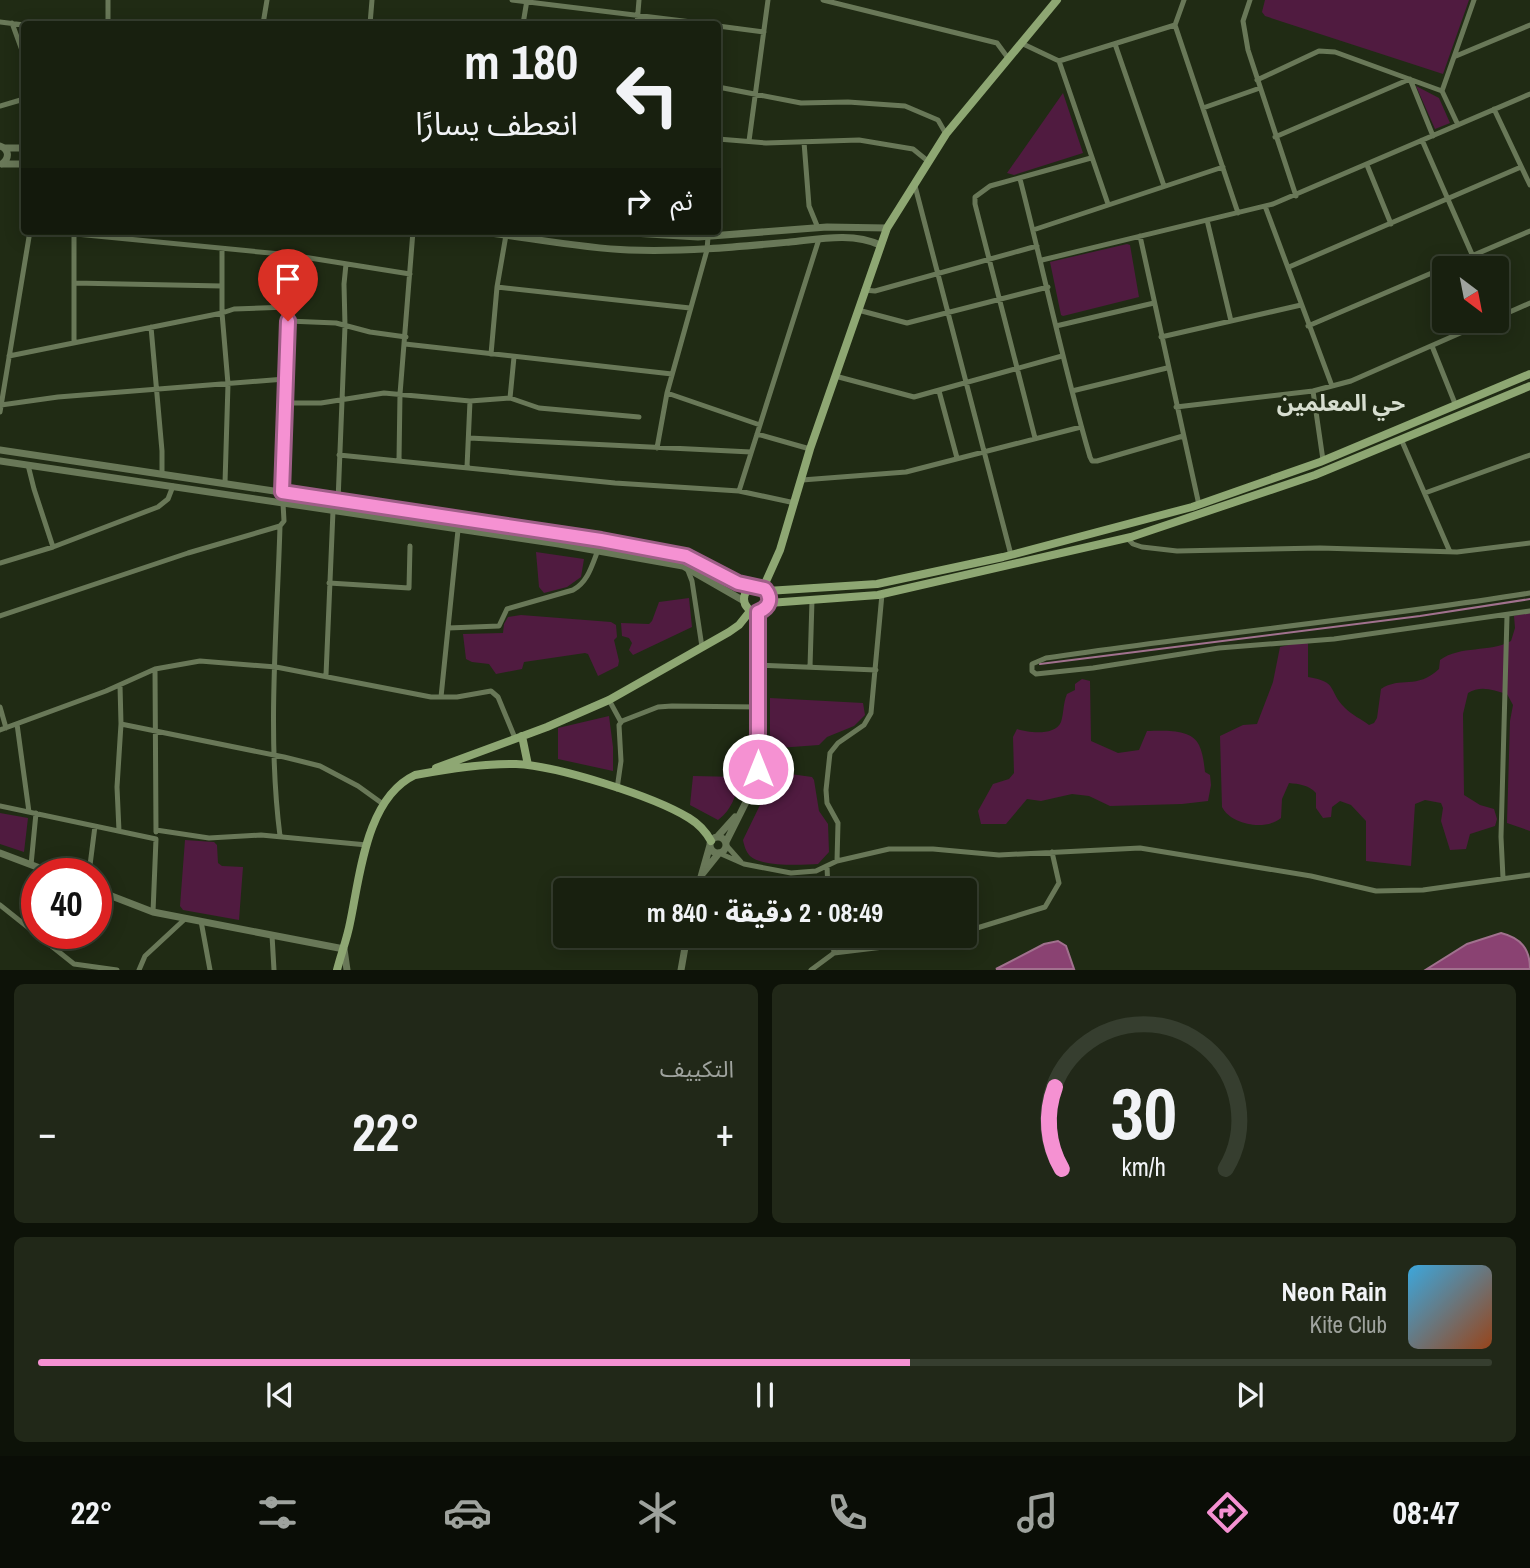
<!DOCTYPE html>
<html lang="ar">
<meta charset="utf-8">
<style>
:root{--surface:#18200f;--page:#212818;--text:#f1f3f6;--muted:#9fa39e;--line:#363e2f;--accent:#f591d2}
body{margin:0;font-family:"Archivo Narrow","Noto Sans Arabic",sans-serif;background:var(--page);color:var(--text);direction:rtl;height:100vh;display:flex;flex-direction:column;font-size:26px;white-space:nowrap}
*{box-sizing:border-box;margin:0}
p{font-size:23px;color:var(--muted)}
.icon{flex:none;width:38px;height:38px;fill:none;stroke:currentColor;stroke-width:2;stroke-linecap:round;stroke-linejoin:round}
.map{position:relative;height:970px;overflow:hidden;direction:ltr}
.side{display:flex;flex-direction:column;gap:14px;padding:14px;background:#0d1208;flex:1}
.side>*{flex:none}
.guide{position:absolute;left:21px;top:21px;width:700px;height:214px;border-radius:7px;box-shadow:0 4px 18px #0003,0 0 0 2px var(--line);direction:rtl;background:#18200f;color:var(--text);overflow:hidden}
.needle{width:46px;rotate:148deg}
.buttons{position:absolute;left:1432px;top:256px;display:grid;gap:14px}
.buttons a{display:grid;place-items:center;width:77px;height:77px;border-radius:7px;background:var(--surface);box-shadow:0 4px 18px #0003,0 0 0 2px var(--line);font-size:35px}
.speed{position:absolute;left:21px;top:858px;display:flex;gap:14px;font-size:35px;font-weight:700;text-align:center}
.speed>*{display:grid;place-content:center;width:91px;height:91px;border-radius:50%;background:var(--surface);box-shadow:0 4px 18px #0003,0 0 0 2px var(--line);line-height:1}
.speed .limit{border:10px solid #d22;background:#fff;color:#111}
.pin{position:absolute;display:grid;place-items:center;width:60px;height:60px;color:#fff;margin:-72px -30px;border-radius:50% 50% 50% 0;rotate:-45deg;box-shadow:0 0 7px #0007}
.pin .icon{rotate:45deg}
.me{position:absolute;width:77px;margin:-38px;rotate:0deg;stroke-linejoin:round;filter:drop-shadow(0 0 5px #0008)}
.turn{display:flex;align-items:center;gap:24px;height:147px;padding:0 28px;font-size:32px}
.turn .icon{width:91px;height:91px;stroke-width:2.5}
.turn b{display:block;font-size:49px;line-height:60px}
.then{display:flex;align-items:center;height:66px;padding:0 28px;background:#0003;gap:14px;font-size:26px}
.big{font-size:52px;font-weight:800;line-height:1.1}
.side .tile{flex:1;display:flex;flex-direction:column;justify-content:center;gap:10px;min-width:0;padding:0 24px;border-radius:10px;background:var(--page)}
.side .dial{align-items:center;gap:0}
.dial svg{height:182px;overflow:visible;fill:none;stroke:var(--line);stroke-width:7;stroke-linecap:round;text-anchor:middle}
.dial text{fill:var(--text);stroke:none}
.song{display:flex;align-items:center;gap:21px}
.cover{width:84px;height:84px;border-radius:10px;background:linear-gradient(135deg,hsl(200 70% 55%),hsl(20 70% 35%))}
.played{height:7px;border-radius:4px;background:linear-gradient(90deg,var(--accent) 60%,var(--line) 60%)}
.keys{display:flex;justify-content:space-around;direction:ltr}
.heat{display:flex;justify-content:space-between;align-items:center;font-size:38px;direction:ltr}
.side .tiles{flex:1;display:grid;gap:14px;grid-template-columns:1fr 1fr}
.tile:last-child{grid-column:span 2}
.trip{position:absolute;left:553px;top:878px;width:424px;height:70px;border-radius:7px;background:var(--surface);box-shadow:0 4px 18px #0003,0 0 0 2px var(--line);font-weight:800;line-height:70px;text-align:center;direction:rtl}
.tabs{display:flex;height:112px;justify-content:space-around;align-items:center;background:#0a0d06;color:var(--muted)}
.tabs .icon{width:49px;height:49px}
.tabs .selected{color:var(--accent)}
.tabs b{font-size:32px;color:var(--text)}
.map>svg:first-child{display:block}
.green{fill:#501b40}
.water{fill:#8a4272;stroke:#a1718e;stroke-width:2}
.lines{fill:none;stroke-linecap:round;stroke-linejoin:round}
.stream{stroke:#a1718e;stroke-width:2}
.minor{stroke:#697858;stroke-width:5}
.tertiary{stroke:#697858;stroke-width:7}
.secondary{stroke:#8ea773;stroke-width:8}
.route-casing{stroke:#9f5e88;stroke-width:18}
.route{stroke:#f591d2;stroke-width:12}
.labels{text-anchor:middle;stroke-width:5;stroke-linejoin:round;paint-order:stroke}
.neighbourhood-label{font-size:23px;font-weight:bold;fill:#d7ded0;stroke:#202b14}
</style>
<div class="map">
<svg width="1530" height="970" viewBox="0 0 1530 970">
<rect width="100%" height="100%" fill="#202b14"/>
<path class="green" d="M1265 0H1469L1443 74 1265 16 1262 12Z
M1416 86 1439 98 1450 123 1435 129Z
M1063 93 1083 153 1014 175 1007 173Z
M1127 244 1130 245 1139 297 1063 316 1061 315 1050 262Z
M536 552 584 559 581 577 567 587 544 593 539 587Z
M689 598 692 627 633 655 629 650 632 643 629 638 622 636 621 623 649 624 652 621 659 602Z
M1530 612V831L1507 823 1510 721 1513 705 1507 694C1493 690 1481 685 1468 693L1463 714 1464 795 1480 805 1494 809 1497 819 1495 826 1470 834 1466 849 1450 850 1441 821 1443 808 1441 803 1425 800 1415 804 1411 866 1366 861V821L1351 805 1340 801 1332 807 1331 817 1323 818 1316 808V793C1309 785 1299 784 1289 783L1282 799 1281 818C1266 831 1231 825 1222 807L1220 736 1243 725 1257 724 1273 682 1280 647 1306 641 1308 644V677C1339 682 1327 690 1345 708 1352 715 1361 719 1369 725L1374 723 1377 718 1381 689C1400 676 1417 690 1439 669L1440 660C1461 645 1489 653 1511 641L1515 628 1514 616Z
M521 615 611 622 616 625 617 637 614 640 619 661 618 666 598 676 588 654 585 653 524 662 522 669 496 674 489 664 472 662 466 659 463 634 503 633 504 624 508 617Z
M1082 679 1090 681 1091 741 1118 753 1139 750 1147 731C1163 731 1191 728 1199 745 1203 753 1204 764 1205 772L1210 775 1211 785 1208 801 1182 804 1110 806 1089 796 1072 794 1041 801 1027 799 1006 824H981L978 811 993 784 1009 779 1014 773 1013 737 1017 729C1029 733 1055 736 1061 722 1064 713 1063 703 1067 694L1075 690V684Z
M770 698 863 703 865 715 854 726 827 737 819 745 778 748 770 744Z
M609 716 613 747V771L558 759V728Z
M776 772 812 777 814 780 819 811 828 824 829 852 818 864C801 865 762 867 750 856 746 852 744 845 743 840Z
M693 776 739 777 741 779C735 796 732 810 718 820L690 805Z
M0 813 28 818 24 852 0 844Z
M185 840 214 842 217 845 218 863 222 866 243 867 239 920 183 910 180 906Z"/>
<path class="water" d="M1501 933C1521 938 1530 949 1530 969H1427L1467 944Z
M1058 941 1066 946 1074 969H996L1044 944Z"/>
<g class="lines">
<path class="stream" d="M1040 664 1420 616 1530 599"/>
<path class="minor" d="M512 0 708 24
M823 0 997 43 1008 58
M1184 0 1175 25 1238 213
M1250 0 1243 21 1248 50 1296 196
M0 22 24 25
M12 23 24 56
M108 24V0
M263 24 267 0
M370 24 372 0
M523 24 527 0
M637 24 639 0
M718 26 764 32
M1021 43 1059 61 1175 25
M1115 44 1164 186
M1456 56 1530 25
M1059 61 1108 204
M1257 80 1319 51 1335 52 1442 91 1458 125
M718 87 801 103 848 102 905 106 938 120 946 134
M1442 91 1474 0
M0 106 24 99
M1203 108 1260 88
M1494 109 1530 185
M1275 137 1410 79 1433 136
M718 139 766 143 859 140 913 149 929 162
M1422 140 1478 268
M749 141 768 0
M804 142 809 206 818 228
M1367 165 1391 224
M1020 179C1044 272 1063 365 1090 457L1092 461H1097L1183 436
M915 186 1011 555
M1265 206 1332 386
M1207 220 1231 321
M1033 230 1223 167
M45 231 291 255 410 274
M74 234V342
M1140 236 1199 505
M222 249V313L228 384 225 483
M1042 260 1273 204 1530 94
M1289 267 1521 167
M74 283 222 286
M497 287 690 308
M864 290 875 291 1037 246
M858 310 907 323 1048 287
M1496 318 1530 303
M288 321 336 323 370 332 406 337
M1056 326 1154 303
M1308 326 1530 231
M151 327 162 451V474
M1161 337 1301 305
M405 344 672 374
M1432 346 1456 406
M491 354 497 287 506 235
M9 356 222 313 234 309 288 307
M835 376 914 397 1062 356
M939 391 957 458
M1072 391 1167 368
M1313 391 1323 460
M667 393 760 425
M510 398 514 357
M284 403H321L384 393 470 401 510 398 539 408 639 417
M1 405 58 397 285 379
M1176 407 1313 391 1351 381 1490 320
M0 412 30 231
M757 434 810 449
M469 438 751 452
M1035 438 975 204V197L990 186 1091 158
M1401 439 1450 552
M657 448 667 393 707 250 708 237
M339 455 615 483 739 491 795 503
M399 460 400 394 413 231
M28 465 34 489 53 547
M467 467 470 401
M802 480 906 472 1081 427
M739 491 819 239
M282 492 291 255
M1425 493 1530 455
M338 501 345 326 344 284 346 264
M1127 538 1133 544 1142 547 1177 551 1320 548 1457 552 1530 543
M0 563 53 547 158 507 168 499 173 486
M687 568 692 581 702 647
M329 583 409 588 410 546
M1530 593C1369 619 1207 634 1046 658L1032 664V671L1036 674 1093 668 1219 648 1334 639 1530 611
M0 616 188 553 280 526
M448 628 499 626 507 609 573 590C588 582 592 565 598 550
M758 665 876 670
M810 667 812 600
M155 669 156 832
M326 675 333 511
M120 685 121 724 284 757 320 766 358 786 383 804
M441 697 458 530
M609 700 621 722
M0 707 6 728
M17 724 29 812
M0 730 106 691 155 669 200 661 276 667 431 697H457L491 691 498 697 515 738
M617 789 621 761 619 725 622 721 658 707 672 706 758 707
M0 806 156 839 153 912
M156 830 209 838 261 835 367 845
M119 831 117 787 121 724
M280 836C267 734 277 629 280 526L284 521 283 503
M726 845 741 862
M719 853 744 864 791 873 816 871 837 861 889 849H933L999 855 1140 848 1311 876 1376 891 1423 890 1530 875
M837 861 838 823 827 803 826 790 830 753 838 743 864 725 871 713 882 594
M31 865 36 813
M827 866 828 891
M89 873 95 826
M1503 878 1501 837 1507 616
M0 905 74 964 117 970
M201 921 210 970
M964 932 1045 907 1059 883 1052 852
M272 935 274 970
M834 953 933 941 950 936
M139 970 145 956 186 918
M811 970 834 953 832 936"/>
<path class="tertiary" d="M0 146C9 149 10 158 2 164
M5 148H24
M4 164H24
M475 231C526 237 578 248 629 250 684 252 736 247 790 242 819 239 853 232 880 245
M600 231 698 237 827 227 887 228
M0 450 601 540 686 556 738 582 752 587
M0 461 559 544 683 566 744 601
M717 837 735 817
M710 845a8 8 0 1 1 16 0a8 8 0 1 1-16 0Z
M726 842 747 800 758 769V612
M0 853 53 873
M703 873 719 853
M96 890 153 912 344 949 347 970
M697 891 710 845
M681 970 687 936"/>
<path class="secondary" d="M744 599a13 13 0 1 1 26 0a13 13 0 1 1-26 0Z
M763 588 780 550 810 449 887 228 946 134 1057 0
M767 591 877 584 1003 557 1192 507 1320 462 1530 374
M769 603 878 595 1131 537 1315 475 1530 386
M522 736 528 765
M436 768 547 727 609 700 729 632 739 625 751 610
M337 970C341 954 347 939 350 923 360 876 366 798 415 775 447 769 483 763 516 764 558 766 653 796 689 818 699 824 706 832 711 841"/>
</g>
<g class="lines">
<defs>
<path id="route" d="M288 321 282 492 601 540 686 556 738 583 765 589C773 599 769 608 758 612V769"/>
</defs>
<use href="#route" class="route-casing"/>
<use href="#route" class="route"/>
</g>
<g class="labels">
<g class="neighbourhood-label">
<text x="1341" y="411">حي المعلمين</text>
</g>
</g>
</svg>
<div class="buttons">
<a><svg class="needle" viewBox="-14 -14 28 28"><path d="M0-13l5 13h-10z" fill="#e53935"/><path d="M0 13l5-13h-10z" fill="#9fa39e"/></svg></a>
</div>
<div class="speed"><div class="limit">40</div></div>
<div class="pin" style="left:288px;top:321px;background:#d93025"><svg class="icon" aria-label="arrive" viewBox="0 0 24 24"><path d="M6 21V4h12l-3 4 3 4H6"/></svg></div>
<svg class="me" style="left:758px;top:769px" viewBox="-20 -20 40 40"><circle r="17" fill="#f591d2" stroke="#fff" stroke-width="3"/><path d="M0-11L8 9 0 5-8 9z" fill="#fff"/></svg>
<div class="trip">08:49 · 2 دقيقة · 840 m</div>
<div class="guide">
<div class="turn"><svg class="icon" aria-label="left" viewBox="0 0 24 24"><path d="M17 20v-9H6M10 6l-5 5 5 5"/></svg><div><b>180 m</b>انعطف يسارًا</div></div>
<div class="then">ثم<svg class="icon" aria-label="right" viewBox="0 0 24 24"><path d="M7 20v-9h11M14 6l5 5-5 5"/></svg></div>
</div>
</div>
<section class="side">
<div class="tiles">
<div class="tile dial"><svg viewBox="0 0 100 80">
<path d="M14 69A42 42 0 1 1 86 69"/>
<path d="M14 69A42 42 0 0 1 11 33" stroke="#f591d2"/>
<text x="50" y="56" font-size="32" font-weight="700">30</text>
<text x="50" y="72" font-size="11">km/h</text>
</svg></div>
<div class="tile"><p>التكييف</p>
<div class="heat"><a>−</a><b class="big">22°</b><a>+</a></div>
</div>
<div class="tile">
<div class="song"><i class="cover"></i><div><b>Neon Rain</b><p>Kite Club</p></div></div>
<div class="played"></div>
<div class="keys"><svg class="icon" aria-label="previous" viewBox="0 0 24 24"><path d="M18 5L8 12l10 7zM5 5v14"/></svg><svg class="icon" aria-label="pause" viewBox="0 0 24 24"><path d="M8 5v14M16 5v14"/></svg><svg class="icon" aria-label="next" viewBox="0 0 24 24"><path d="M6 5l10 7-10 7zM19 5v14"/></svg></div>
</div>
</div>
</section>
<nav class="tabs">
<b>08:47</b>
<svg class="icon selected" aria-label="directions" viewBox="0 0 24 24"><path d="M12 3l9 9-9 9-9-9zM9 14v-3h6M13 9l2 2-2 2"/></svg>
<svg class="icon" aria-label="music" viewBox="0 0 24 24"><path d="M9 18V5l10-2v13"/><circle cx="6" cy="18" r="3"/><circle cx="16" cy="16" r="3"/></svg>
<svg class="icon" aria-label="phone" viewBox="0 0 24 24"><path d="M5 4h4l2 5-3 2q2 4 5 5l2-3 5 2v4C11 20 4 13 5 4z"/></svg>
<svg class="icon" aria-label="climate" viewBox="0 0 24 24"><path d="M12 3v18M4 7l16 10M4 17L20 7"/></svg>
<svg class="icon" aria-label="car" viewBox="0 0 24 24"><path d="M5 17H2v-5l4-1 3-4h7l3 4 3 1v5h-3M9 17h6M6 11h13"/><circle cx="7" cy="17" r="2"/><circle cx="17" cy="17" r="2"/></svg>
<svg class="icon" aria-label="filters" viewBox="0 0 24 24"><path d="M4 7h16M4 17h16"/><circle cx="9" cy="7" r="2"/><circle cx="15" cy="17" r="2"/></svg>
<b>22°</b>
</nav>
